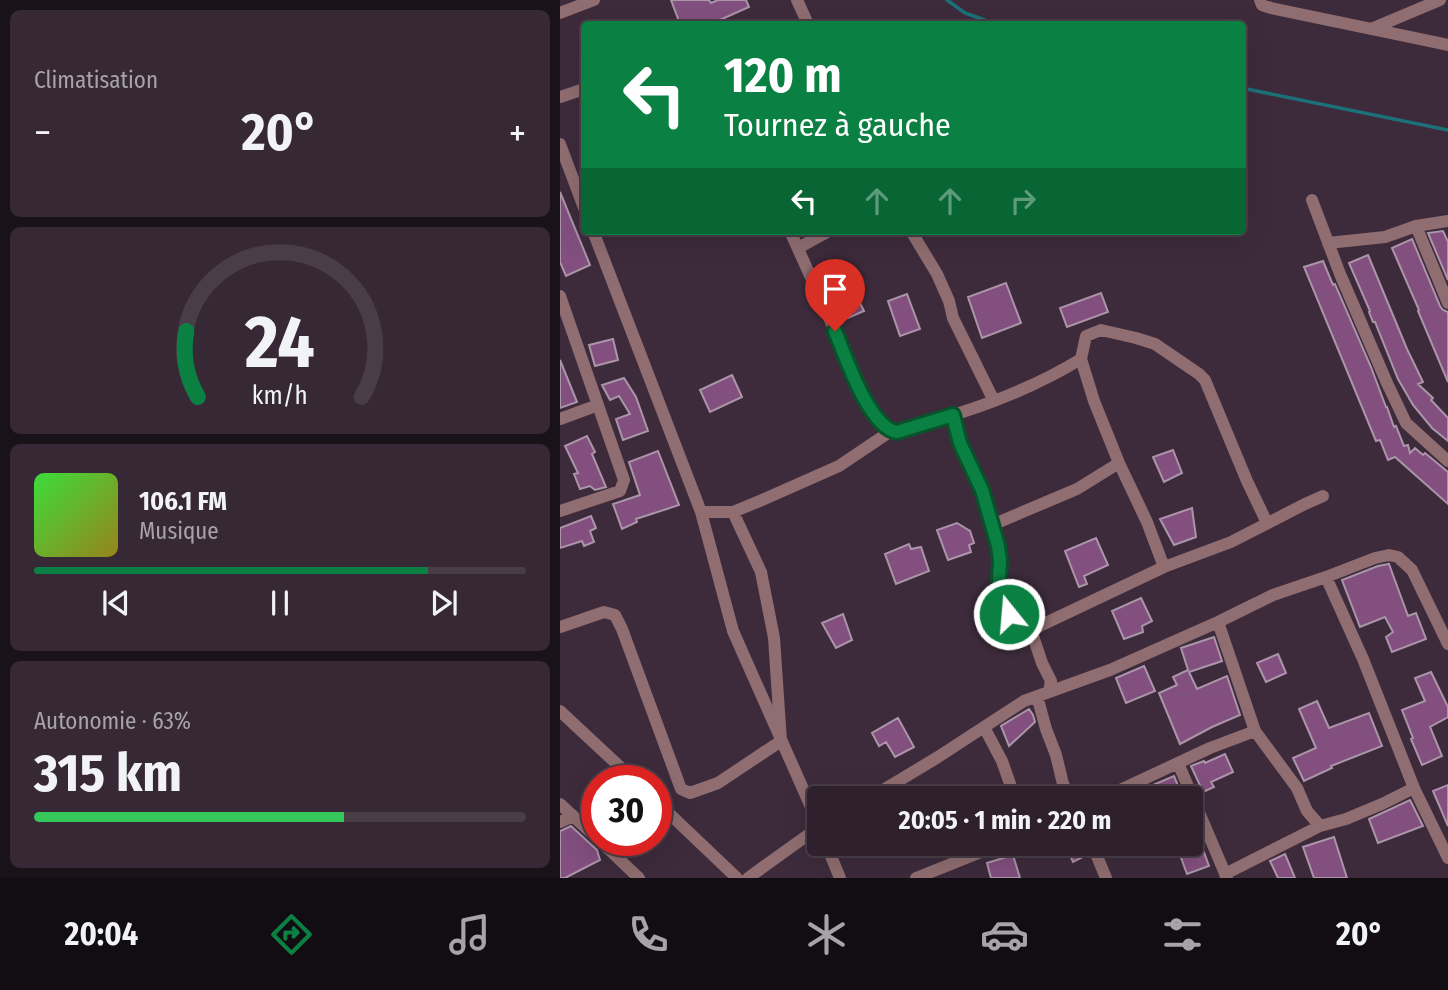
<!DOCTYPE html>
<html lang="fr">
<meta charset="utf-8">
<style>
:root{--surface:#2e202c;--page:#362834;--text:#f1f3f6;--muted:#a7a3a9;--line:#493e48;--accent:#0b8043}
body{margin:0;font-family:"Fira Sans Condensed",sans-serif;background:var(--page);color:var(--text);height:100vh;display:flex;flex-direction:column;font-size:26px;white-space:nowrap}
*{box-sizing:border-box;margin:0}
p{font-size:23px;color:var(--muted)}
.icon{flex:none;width:38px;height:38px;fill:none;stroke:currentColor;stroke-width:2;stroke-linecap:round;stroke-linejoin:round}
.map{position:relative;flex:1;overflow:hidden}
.panel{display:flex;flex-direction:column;gap:10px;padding:10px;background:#191218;width:560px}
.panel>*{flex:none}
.hud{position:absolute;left:21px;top:21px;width:665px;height:214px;border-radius:7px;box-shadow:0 7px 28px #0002,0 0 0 2px var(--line);background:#0b8043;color:#fff;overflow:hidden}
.speed{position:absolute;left:21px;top:765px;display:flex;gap:14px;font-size:35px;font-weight:700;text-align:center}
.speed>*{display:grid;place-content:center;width:91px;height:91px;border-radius:50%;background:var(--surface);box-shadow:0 7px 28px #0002,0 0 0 2px var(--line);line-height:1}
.speed .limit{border:10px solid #d22;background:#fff;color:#111}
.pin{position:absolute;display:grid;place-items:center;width:60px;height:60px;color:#fff;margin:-72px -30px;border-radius:50% 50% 50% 0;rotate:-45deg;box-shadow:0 0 7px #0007}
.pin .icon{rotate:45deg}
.me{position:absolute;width:77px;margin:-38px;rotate:343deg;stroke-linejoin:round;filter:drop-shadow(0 0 5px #0008)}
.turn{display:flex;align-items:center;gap:24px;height:147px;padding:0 28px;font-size:32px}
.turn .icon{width:91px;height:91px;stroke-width:2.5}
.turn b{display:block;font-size:49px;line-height:60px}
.lanes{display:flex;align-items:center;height:66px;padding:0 28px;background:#0003;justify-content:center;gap:35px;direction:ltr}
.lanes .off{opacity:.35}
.big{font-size:52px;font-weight:700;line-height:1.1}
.panel .card{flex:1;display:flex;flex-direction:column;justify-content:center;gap:10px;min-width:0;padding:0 24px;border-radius:10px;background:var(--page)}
.panel .dial{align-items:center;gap:0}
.dial svg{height:182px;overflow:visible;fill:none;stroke:var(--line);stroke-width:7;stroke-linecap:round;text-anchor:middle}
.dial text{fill:var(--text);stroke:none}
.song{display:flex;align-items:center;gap:21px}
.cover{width:84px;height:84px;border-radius:10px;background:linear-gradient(135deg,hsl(120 70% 55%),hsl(50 70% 35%))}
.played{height:7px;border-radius:4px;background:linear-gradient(90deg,var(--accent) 80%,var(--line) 80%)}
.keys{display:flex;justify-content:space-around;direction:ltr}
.heat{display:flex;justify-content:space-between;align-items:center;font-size:38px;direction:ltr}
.charge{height:10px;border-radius:5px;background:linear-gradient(90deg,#34c759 63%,var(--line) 0)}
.trip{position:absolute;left:247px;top:786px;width:396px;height:70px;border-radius:7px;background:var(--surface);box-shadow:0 7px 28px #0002,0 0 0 2px var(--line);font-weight:700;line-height:70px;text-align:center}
.dock{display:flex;height:112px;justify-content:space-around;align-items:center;background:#120d12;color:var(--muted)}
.dock .icon{width:49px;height:49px}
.dock .active{color:var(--accent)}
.dock b{font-size:32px;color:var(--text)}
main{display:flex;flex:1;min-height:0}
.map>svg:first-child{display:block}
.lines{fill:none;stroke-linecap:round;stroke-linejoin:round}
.stream{stroke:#1c7178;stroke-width:3.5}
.building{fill:#824f7e;stroke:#ab95a9;stroke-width:2}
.minor{stroke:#8f6d70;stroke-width:12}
.route-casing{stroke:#07532c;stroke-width:18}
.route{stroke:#0b8043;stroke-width:12}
</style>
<main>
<section class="panel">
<div class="card"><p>Climatisation</p>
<div class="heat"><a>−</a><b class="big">20°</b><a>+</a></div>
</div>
<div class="card dial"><svg viewBox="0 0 100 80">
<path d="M14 69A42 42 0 1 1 86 69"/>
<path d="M14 69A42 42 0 0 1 9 40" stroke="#0b8043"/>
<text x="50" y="56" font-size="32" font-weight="700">24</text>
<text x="50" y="72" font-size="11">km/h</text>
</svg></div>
<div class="card">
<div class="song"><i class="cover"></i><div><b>106.1 FM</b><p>Musique</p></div></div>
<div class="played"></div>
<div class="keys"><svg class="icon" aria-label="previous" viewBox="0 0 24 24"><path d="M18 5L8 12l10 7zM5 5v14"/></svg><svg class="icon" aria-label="pause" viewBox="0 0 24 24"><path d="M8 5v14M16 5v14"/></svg><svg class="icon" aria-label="next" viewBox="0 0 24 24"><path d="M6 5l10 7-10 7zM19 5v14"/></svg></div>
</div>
<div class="card"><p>Autonomie · 63%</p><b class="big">315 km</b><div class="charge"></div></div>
</section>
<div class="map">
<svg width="888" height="878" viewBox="0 0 888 878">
<rect width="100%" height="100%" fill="#3d2b3b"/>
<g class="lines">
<path class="stream" d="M387 0 405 13 436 24
M682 88 888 130"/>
</g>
<path class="building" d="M111 0H149L151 3 158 0H186L189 7 162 19 145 24H120Z
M0 192 30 265 6 276 0 262Z
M883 231 888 242V280L868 233Z
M852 239 880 306 883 310 888 312V382L858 311 859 310 832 248Z
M808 255 847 349 863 382 858 384 873 398 871 400 888 418V441L872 428 853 405 838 379 815 322H813L809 312 810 311 789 263Z
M763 261 773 285 775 284 811 367 826 407H827L834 427 836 426 844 446 848 445 850 453 855 448 863 455 865 453 888 472V504L835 457 828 460 820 440 816 441 744 267Z
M287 277 296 299H298L304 311 288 318 281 302H279L271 283Z
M446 283 461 323 422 338 408 297Z
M541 293 548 312 507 327 500 308Z
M347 294 360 329 340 336 328 301Z
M53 339 58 360 35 366 29 345Z
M0 360 17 402 0 408Z
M172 375 182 397 150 412 140 390Z
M64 378 76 397 88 431 63 440 56 419 70 414 59 396 50 400 42 385Z
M27 436 35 452 32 454 46 487 35 490 30 486 20 489 14 474 18 473 5 446Z
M613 450 622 473 604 482 593 457Z
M98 451 119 505 76 519 77 522 62 529 53 504 80 495 69 462Z
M632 508 636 537 614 545 600 519Z
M31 516 36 528 30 531 34 542 24 546 22 541 0 548V528Z
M397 523 410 531 414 543 409 545 411 552 388 560 377 530Z
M536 538 548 565 524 576 527 584 519 587 505 551Z
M349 544 351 549 361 547 369 571 336 584 325 554Z
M829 564 848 616 856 613 866 639 832 652 826 637 833 632 825 617 800 627 782 580 818 566Z
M581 598 592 621 582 626 583 632 564 639 552 611Z
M283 614 292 640 276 648 262 623Z
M654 637 662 661 629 672 637 689 667 676 680 715 652 727 620 744 599 693 617 685 613 677 628 670 621 648Z
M718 654 726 673 706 682 697 663Z
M584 666 595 691 566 703 556 678Z
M871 672 888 707V717L870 727 882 756 862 765 851 739 853 738 842 710 865 701 855 678Z
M757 701 769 728 809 713 822 746 771 766 772 768 744 781 733 758 756 748 739 709Z
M469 709 473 715 475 722 449 746 441 726Z
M338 718 354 747 335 757 326 742 319 746 312 733Z
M665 754 673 772 651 782 654 787 643 792 631 766 644 761 645 763Z
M614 776 623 798H584L581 790Z
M888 785V826L873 791Z
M850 800 863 826 818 843 809 819Z
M11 826 37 850 40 860 5 878H0V831Z
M638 836 649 866 627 874 616 844H630V839Z
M774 837 787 878H754L743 847Z
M505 844H523L527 855 513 862Z
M725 854 735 878H718L710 861Z
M453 855 460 878H431L427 863Z"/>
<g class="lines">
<path class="minor" d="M237 0 248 24
M700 0 702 5 711 8 888 45
M0 13 34 0
M811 29 880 0
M0 97 24 89
M0 144 24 208
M752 200 780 274 827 383 846 423 888 461
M856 226 888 303
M33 231 141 512 173 631 259 825
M230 231 275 331 298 387 324 427 331 431 337 432C403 413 462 395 521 359L526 336 541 330 576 338 595 344 639 374 645 380 687 481 707 523
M351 231 377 274 389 301 393 318 434 401
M768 243 825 237 856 226 888 221
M238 248 269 231
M0 296 64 480 60 491 0 511
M521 359 534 401 559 463 587 522 604 567
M393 415 400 443 422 490 438 546 440 560 439 580 449 614 471 630
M0 419 38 405
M141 512H173L202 500 279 466 331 431
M432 525 517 489 559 463
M766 577 803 659 854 788 888 858
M658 622 695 731 737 788 747 811 760 826
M0 627 44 612 55 615 62 629 121 789 130 793 158 783 221 741 214 638 201 572 173 512
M489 691 491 681 482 663 471 630 604 567 671 542 745 504 763 496
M477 696 486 729 496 755 503 784 511 798
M0 711 74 780
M424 727 442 761 455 798
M618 763 667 878
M310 798 378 757 464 701 550 670 658 622 713 595 766 577 815 558 829 555 838 557 852 570 888 644
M543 798 650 748 695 731
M96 801 177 878
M0 804 37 838
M0 822 13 816
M39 840 79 878
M266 844 280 878
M532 844 546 878
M665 874 760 826 786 819 822 804 854 788
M188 878 259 827
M356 878 441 844"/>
</g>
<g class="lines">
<defs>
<path id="route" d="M275 331C285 355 309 428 337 432L393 415 400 443 422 490 438 546 440 560 439 580 449 614"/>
</defs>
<use href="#route" class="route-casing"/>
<use href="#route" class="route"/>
</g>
</svg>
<div class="speed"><div class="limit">30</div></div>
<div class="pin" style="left:275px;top:331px;background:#d93025"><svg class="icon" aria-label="arrive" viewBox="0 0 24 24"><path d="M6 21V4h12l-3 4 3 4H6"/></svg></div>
<svg class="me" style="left:449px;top:614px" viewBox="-20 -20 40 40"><circle r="17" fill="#0b8043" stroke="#fff" stroke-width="3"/><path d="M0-11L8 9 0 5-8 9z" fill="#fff"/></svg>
<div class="trip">20:05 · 1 min · 220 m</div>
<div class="hud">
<div class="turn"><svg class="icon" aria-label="left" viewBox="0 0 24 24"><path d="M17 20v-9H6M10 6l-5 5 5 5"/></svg><div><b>120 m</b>Tournez à gauche</div></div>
<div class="lanes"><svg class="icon" aria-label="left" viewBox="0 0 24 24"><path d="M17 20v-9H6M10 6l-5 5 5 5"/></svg><svg class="icon off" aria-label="ahead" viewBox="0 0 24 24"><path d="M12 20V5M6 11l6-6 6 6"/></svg><svg class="icon off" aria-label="ahead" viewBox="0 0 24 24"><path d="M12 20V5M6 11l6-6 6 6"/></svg><svg class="icon off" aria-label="right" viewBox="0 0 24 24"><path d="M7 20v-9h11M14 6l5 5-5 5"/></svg></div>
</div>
</div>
</main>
<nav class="dock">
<b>20:04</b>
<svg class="icon active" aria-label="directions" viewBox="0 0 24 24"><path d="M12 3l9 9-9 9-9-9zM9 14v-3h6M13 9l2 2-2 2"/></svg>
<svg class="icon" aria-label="music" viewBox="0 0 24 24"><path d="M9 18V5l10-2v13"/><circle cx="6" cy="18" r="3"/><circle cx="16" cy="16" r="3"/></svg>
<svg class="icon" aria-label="phone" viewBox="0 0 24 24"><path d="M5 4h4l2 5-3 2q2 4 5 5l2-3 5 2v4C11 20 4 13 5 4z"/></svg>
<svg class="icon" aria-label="climate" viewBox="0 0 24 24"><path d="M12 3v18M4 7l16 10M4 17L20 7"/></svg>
<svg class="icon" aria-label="car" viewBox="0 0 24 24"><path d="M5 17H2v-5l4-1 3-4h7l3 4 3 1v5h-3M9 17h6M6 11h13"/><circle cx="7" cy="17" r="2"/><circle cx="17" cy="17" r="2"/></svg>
<svg class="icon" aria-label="filters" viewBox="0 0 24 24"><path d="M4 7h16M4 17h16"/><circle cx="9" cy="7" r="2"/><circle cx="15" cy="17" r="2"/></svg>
<b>20°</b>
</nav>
